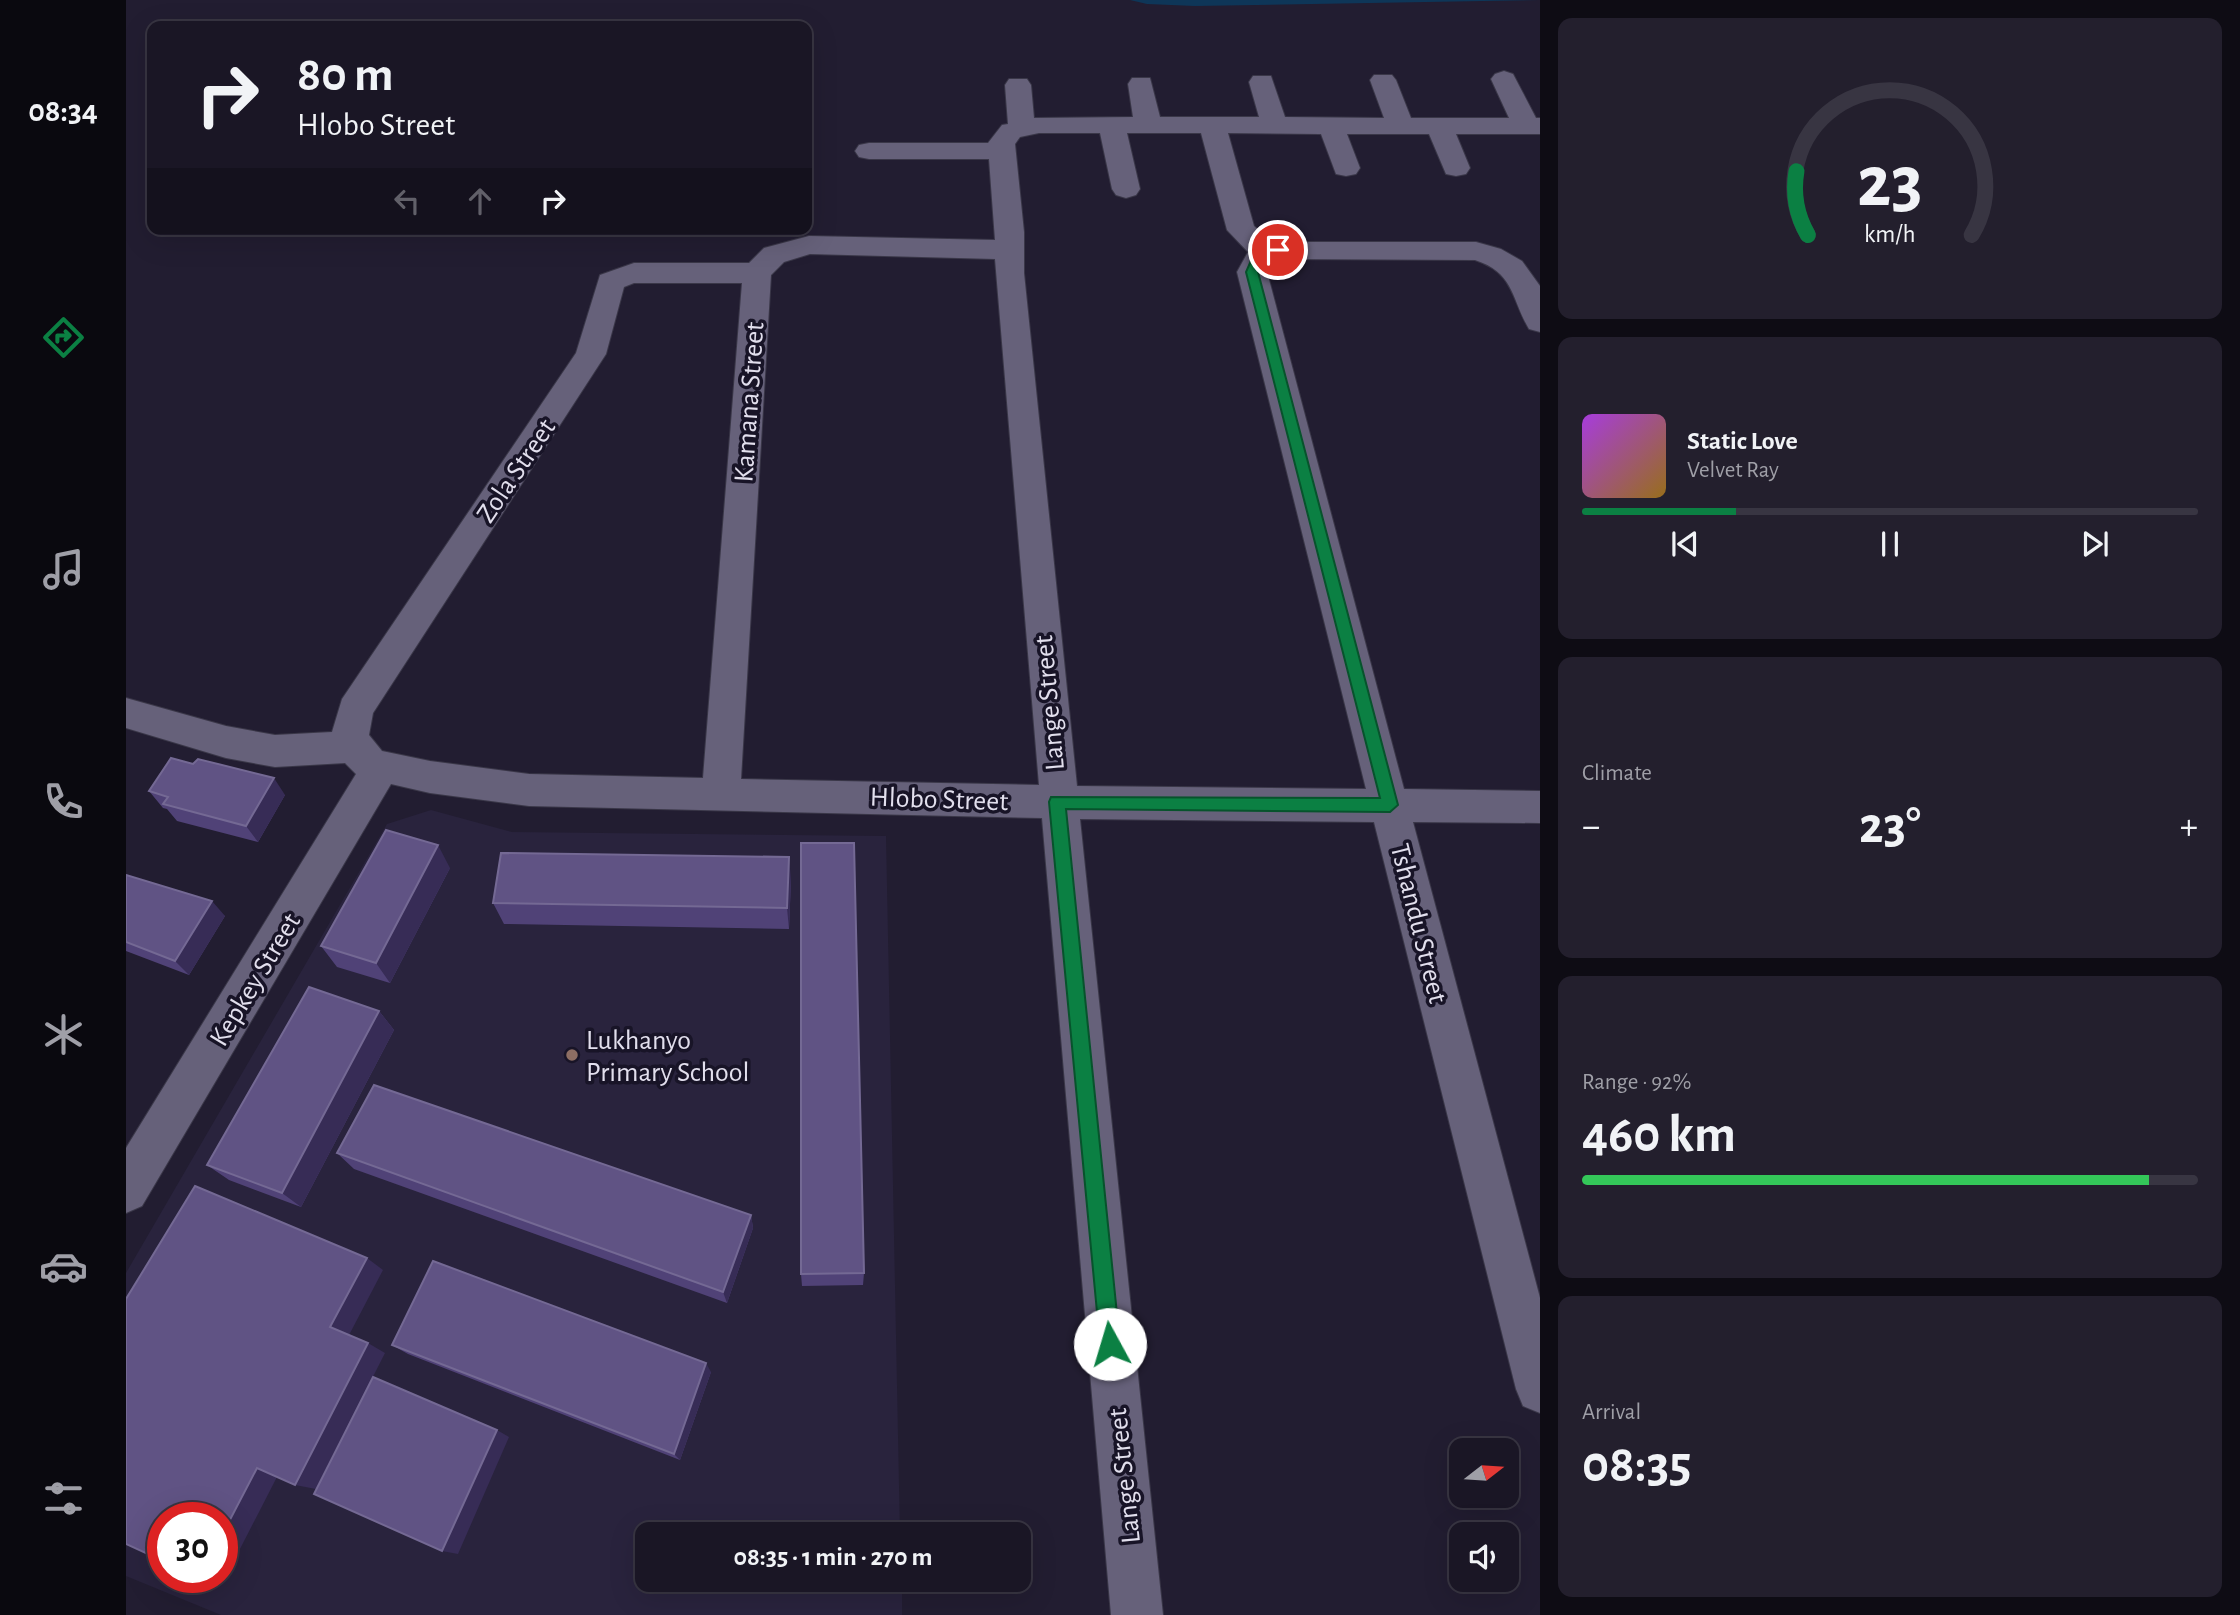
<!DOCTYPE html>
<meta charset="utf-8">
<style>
:root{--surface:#1a1625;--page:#231f2d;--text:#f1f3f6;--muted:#9f9fa7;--line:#383542;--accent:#0b8043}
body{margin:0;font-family:"Alegreya Sans",sans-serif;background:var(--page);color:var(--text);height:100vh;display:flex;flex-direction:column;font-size:26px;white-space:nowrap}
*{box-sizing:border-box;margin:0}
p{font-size:23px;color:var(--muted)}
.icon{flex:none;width:38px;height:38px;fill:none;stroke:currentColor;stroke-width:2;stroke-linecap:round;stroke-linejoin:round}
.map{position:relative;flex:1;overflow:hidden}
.drawer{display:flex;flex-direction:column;gap:18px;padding:18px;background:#0e0c14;width:700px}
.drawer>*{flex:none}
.guide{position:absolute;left:21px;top:21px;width:665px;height:214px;border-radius:14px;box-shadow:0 7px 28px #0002,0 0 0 2px var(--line);background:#1a1625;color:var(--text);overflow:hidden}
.needle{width:46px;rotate:73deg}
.buttons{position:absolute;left:1323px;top:1438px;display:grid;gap:14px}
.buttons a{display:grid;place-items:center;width:70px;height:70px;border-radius:14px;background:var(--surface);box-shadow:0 7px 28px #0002,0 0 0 2px var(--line);font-size:35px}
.speed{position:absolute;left:21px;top:1502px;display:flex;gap:14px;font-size:35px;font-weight:700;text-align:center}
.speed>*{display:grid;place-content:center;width:91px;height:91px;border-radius:50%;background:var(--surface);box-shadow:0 7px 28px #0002,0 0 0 2px var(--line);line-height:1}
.speed .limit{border:10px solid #d22;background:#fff;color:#111}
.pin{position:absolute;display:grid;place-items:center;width:60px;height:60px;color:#fff;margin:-30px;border:4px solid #fff;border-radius:50%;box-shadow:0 2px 7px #0007}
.me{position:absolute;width:77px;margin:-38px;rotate:354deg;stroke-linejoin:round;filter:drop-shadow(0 0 5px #0008)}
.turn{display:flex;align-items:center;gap:24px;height:147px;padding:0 35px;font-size:32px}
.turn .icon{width:91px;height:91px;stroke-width:2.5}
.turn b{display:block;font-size:49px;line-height:60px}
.lanes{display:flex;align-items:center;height:66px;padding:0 35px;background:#0003;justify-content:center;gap:35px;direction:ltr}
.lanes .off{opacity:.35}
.big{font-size:52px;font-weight:700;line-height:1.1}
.drawer .tile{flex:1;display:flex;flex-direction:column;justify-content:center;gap:10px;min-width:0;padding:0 24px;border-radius:14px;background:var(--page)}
.drawer .dial{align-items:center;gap:0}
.dial svg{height:182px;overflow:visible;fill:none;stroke:var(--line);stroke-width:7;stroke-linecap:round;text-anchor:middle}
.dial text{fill:var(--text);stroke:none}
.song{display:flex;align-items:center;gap:21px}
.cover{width:84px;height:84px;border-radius:10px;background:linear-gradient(135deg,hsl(280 70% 55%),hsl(40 70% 35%))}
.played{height:7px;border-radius:4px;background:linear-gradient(90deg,var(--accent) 25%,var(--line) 25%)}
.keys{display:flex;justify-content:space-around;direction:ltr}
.heat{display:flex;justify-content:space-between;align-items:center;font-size:38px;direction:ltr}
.charge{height:10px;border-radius:5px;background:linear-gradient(90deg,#34c759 92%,var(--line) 0)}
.trip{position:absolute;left:509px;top:1522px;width:396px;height:70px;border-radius:14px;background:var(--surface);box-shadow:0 7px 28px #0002,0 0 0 2px var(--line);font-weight:700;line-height:70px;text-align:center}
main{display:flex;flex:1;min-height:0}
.menu{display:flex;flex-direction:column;width:126px;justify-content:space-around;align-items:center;background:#0a090f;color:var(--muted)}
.menu .icon{width:49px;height:49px}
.menu .current{color:var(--accent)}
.menu b{font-size:32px;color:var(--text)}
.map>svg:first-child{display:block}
.built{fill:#29233d;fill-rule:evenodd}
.water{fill:#0e3658}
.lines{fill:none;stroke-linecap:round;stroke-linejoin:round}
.minor-casing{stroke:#3a3748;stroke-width:2}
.minor{fill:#66617a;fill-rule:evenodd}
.wall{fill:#504277}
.shaded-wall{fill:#372c56}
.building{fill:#605384;stroke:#746994;stroke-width:2}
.route{fill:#0b8043;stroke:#07532c;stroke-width:2}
.education-dot{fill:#8d6e63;stroke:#181427;stroke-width:2.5}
.labels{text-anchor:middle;stroke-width:7;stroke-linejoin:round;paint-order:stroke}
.street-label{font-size:28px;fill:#e2dfed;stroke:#181427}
.poi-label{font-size:28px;fill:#e2dfed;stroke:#181427;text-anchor:start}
</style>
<main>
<nav class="menu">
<b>08:34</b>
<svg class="icon current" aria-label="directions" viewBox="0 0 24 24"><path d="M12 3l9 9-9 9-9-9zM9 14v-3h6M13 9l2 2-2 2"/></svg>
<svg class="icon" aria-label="music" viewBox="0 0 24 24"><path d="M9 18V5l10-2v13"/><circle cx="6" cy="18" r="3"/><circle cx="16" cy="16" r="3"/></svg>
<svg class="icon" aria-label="phone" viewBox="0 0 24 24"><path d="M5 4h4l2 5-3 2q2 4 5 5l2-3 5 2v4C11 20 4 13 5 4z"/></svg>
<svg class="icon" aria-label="climate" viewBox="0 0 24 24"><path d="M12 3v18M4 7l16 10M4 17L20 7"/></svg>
<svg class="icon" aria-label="car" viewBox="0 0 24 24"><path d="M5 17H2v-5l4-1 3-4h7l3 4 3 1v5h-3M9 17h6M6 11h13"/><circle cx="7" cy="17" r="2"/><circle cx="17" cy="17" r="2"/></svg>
<svg class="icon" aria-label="filters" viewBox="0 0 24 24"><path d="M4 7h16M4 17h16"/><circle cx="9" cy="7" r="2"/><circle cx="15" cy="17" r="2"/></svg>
</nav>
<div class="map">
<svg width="1414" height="1615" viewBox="0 0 1414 1615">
<rect width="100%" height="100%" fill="#221d31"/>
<path class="built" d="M305 810 386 832 760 836 774 1535H522V1580H776V1615H95L0 1576V1273L261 824ZM37 1517H96V1577H37Z"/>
<path class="water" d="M1004 0H1413L1069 6 1021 4Z"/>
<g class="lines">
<defs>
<path id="minor" d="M1378 71 1387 74 1410 118H1414V134H1330L1344 168 1340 174 1330 176 1320 174 1303 134H1221L1234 168 1230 174 1220 176 1210 174 1195 134 1102 133 1128 226 1146 242H1350L1375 249 1396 261 1414 286V332L1403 329C1385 299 1389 273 1349 260L1156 259 1143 265 1141 272 1278 789 1414 791V823L1287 822 1414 1298V1413L1397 1406 1390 1389 1248 822 954 819 1037 1615H985L916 818 403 806 304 793 265 784 16 1206 0 1213V1148L230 774 219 763 149 767 100 758 0 728V698L100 726 149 735 206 732 216 699 450 353 474 275 508 263H623L638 248 683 236 869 240 863 159H743L733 157 729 151 733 145 743 143H862L876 125 882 124 879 85 883 79H901L905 85 908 118 1007 117 1002 84 1006 78H1024L1034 117H1133L1123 82 1127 76H1145L1159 117 1258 118 1244 80 1248 75H1266L1270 80 1285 118H1383L1365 79 1369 74ZM913 133H974L986 189 990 195 1000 198 1010 195 1014 189 1001 133H1075L1101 230 1122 252 1111 272 1240 789 951 786 898 273V232L889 144 894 137ZM684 254 869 259 913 785 615 779 645 275 658 262ZM508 283H616L577 778 403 774 304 761 256 751 243 735 247 713 480 354 498 287Z"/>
</defs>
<use href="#minor" class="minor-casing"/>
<use href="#minor" class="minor"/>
</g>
<path class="wall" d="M23 791 159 795 132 842 51 821 41 809 37 808Z
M324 868 264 983 211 967 195 946Z
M0 875 99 916 63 975 0 951Z
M665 880 663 929 378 924 367 903Z
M253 1011 268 1030 175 1207 103 1180 81 1165Z
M211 1153 625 1215 627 1228 601 1303 228 1169Z
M738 1273 737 1285 676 1286 675 1274Z
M266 1345 585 1372 554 1460 282 1354Z"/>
<path class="shaded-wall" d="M148 778 159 795 132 842 120 826Z
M312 845 324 868 264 983 250 963Z
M663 857 665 880 663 929 661 908Z
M86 901 99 916 63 975 49 961Z
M253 1011 268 1030 175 1207 156 1193Z
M625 1215 627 1228 601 1303 597 1292Z
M241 1258 257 1270 222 1337 204 1327Z
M242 1343 259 1353 190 1489 169 1485Z
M580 1363 585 1372 554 1460 548 1454Z
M371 1430 383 1437 332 1554 316 1551Z
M131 1468 153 1473 98 1580 74 1578V1577H96V1535Z"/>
<path class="building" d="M45 758 67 764 72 759 148 778 120 826 37 804 42 797 23 791Z
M260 830 312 845 250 963 195 946Z
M675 843H728L738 1273 675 1274Z
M375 853 663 857 661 908 367 903Z
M0 875 86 901 49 961 0 942Z
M183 987 253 1011 156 1193 81 1165Z
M248 1085 625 1215 597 1292 211 1153Z
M69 1186 241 1258 204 1327 242 1343 169 1485 131 1468 96 1535V1517H37V1561L0 1544V1299Z
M307 1261 580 1363 548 1454 266 1345Z
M247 1377 371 1430 316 1551 188 1494Z"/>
<path class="route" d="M1152 246 1158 250 1156 253 1136 261 1132 272 1272 805 1264 812 940 809 994 1344 991 1351 984 1354 977 1351 974 1344 923 802 925 797 1254 798 1120 272 1127 256Z"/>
<circle class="education-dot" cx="446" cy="1055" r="7"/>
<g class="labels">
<g class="street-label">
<text transform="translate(622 402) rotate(-86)" y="10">Kamana Street</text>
<text transform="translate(389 470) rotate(-56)" y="10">Zola Street</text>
<text transform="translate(922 703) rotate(-95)" y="10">Lange Street</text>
<text transform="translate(813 798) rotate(2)" y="10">Hlobo Street</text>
<text transform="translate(1294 923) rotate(76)" y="10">Tshandu Street</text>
<text transform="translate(128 979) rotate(-59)" y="10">Kepkey Street</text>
<text transform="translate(997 1476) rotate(-96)" y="10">Lange Street</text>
</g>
<g class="poi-label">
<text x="460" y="1049">Lukhanyo<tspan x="460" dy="32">Primary School</tspan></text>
</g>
</g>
</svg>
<div class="buttons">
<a><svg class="needle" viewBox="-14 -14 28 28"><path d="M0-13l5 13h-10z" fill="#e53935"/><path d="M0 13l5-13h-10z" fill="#9f9fa7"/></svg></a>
<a><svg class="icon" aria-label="sound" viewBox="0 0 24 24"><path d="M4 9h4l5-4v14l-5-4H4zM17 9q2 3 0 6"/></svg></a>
</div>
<div class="speed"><div class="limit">30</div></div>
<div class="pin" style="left:1152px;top:250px;background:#d93025"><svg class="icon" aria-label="arrive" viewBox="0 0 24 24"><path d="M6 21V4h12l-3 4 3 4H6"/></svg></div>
<svg class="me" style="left:984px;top:1344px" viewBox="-20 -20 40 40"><circle r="19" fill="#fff"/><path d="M0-13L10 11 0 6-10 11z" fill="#0b8043"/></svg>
<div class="trip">08:35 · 1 min · 270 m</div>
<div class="guide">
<div class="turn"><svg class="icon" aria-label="right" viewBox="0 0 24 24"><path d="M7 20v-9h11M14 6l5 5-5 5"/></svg><div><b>80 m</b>Hlobo Street</div></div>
<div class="lanes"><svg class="icon off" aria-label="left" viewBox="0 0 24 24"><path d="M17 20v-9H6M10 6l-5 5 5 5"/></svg><svg class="icon off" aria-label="ahead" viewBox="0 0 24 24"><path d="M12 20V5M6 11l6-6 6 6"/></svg><svg class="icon" aria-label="right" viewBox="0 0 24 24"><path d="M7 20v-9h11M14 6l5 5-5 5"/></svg></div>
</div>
</div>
<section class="drawer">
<div class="tile dial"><svg viewBox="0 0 100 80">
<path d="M14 69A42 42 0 1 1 86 69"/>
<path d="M14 69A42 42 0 0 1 9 41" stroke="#0b8043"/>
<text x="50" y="56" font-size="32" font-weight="700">23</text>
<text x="50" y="72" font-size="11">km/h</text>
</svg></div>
<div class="tile">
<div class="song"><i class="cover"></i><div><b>Static Love</b><p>Velvet Ray</p></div></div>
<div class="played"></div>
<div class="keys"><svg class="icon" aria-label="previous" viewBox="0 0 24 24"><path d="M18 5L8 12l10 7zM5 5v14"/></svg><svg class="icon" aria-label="pause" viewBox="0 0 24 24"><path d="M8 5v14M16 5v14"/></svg><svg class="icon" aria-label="next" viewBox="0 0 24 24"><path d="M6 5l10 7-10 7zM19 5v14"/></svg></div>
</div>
<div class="tile"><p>Climate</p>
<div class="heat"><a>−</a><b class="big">23°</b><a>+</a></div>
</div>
<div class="tile"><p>Range · 92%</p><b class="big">460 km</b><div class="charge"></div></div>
<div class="tile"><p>Arrival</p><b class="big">08:35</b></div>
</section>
</main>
